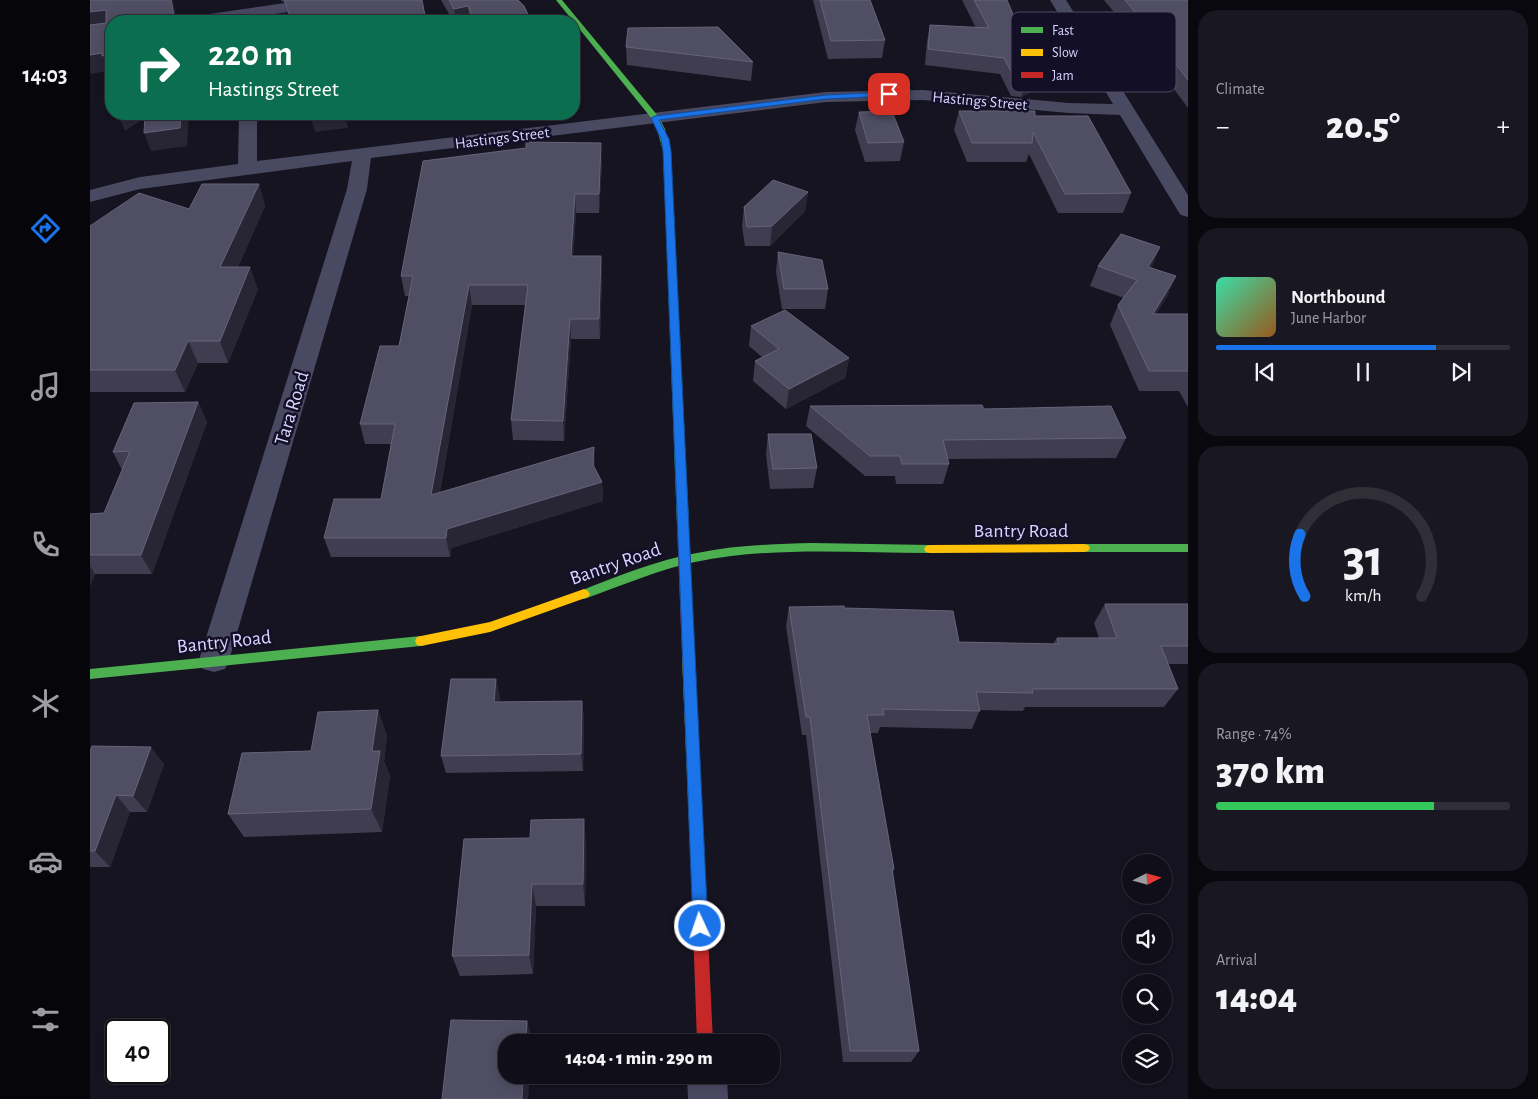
<!DOCTYPE html>
<meta charset="utf-8">
<style>
:root{--surface:#100f19;--page:#191822;--text:#f1f3f6;--muted:#9c9ca2;--line:#302f38;--accent:#1a73e8}
body{margin:0;font-family:"Alegreya Sans",sans-serif;background:var(--page);color:var(--text);height:100vh;display:flex;flex-direction:column;font-size:19px;white-space:nowrap}
*{box-sizing:border-box;margin:0}
p{font-size:16px;color:var(--muted)}
.icon{flex:none;width:28px;height:28px;fill:none;stroke:currentColor;stroke-width:2;stroke-linecap:round;stroke-linejoin:round}
.map{position:relative;flex:1;overflow:hidden}
.side{display:flex;flex-direction:column;gap:10px;padding:10px;background:#09080e;width:350px}
.side>*{flex:none}
.guide{position:absolute;left:15px;top:15px;width:475px;height:105px;border-radius:20px;box-shadow:0 2px 12px #0003,0 0 0 1px var(--line);background:#0b6e4f;color:#fff;overflow:hidden}
.needle{width:32px;rotate:84deg}
.buttons{position:absolute;left:1032px;top:854px;display:grid;gap:10px}
.buttons a{display:grid;place-items:center;width:50px;height:50px;border-radius:50%;background:var(--surface);box-shadow:0 2px 12px #0003,0 0 0 1px var(--line);font-size:25px}
.speed{position:absolute;left:15px;top:1019px;display:flex;gap:10px;font-size:25px;font-weight:700;text-align:center}
.speed>*{display:grid;place-content:center;width:65px;height:65px;border-radius:50%;background:var(--surface);box-shadow:0 2px 12px #0003,0 0 0 1px var(--line);line-height:1}
.speed .limit{border:2px solid #111;border-radius:8px;background:#fff;color:#111}
.pin{position:absolute;display:grid;place-items:center;width:42px;height:42px;color:#fff;margin:-21px;border-radius:10px;box-shadow:0 2px 8px #0006}
.me{position:absolute;width:55px;margin:-28px;rotate:357deg;stroke-linejoin:round;filter:drop-shadow(0 0 4px #0008)}
.turn{display:flex;align-items:center;gap:18px;height:105px;padding:0 20px;font-size:22px}
.turn .icon{width:65px;height:65px;stroke-width:2.5}
.turn b{display:block;font-size:35px;line-height:42px}
.big{font-size:38px;font-weight:800;line-height:1.1}
.side .card{flex:1;display:flex;flex-direction:column;justify-content:center;gap:8px;min-width:0;padding:0 18px;border-radius:20px;background:var(--page)}
.side .dial{align-items:center;gap:0}
.dial svg{height:130px;overflow:visible;fill:none;stroke:var(--line);stroke-width:7;stroke-linecap:round;text-anchor:middle}
.dial text{fill:var(--text);stroke:none}
.song{display:flex;align-items:center;gap:15px}
.cover{width:60px;height:60px;border-radius:8px;background:linear-gradient(135deg,hsl(160 70% 55%),hsl(30 70% 35%))}
.played{height:5px;border-radius:2px;background:linear-gradient(90deg,var(--accent) 75%,var(--line) 75%)}
.keys{display:flex;justify-content:space-around;direction:ltr}
.heat{display:flex;justify-content:space-between;align-items:center;font-size:28px;direction:ltr}
.charge{height:8px;border-radius:4px;background:linear-gradient(90deg,#34c759 74%,var(--line) 0)}
.trip{position:absolute;left:408px;top:1034px;width:282px;height:50px;border-radius:20px;background:var(--surface);box-shadow:0 2px 12px #0003,0 0 0 1px var(--line);font-weight:800;line-height:50px;text-align:center}
main{display:flex;flex:1;min-height:0}
.menu{display:flex;flex-direction:column;width:90px;justify-content:space-around;align-items:center;background:#06060a;color:var(--muted)}
.menu .icon{width:35px;height:35px}
.menu .current{color:var(--accent)}
.menu b{font-size:22px;color:var(--text)}
.map>svg:first-child{display:block}
.lines{fill:none;stroke-linecap:round;stroke-linejoin:round}
.street{fill:#4a4962;fill-rule:evenodd}
.fast{fill:#4caf50;fill-rule:evenodd}
.slow{fill:#ffc107;fill-rule:evenodd}
.jam{fill:#c62828;fill-rule:evenodd}
.wall{fill:#403d50}
.shaded-wall{fill:#282635}
.building{fill:#504e63;stroke:#66637b}
.route{fill:#1a73e8;stroke:#114b97}
.labels{text-anchor:middle;stroke-width:5;stroke-linejoin:round;paint-order:stroke}
.far-street-label{font-size:16px;fill:#d9d4ff;stroke:#130f26}
.street-label{font-size:20px;fill:#d9d4ff;stroke:#130f26}
.key{fill:#130f26;stroke:#4e4a67;stroke-width:1}
.key-label{font-size:14px;fill:#d9d4ff}
</style>
<main>
<nav class="menu">
<b>14:03</b>
<svg class="icon current" aria-label="directions" viewBox="0 0 24 24"><path d="M12 3l9 9-9 9-9-9zM9 14v-3h6M13 9l2 2-2 2"/></svg>
<svg class="icon" aria-label="music" viewBox="0 0 24 24"><path d="M9 18V5l10-2v13"/><circle cx="6" cy="18" r="3"/><circle cx="16" cy="16" r="3"/></svg>
<svg class="icon" aria-label="phone" viewBox="0 0 24 24"><path d="M5 4h4l2 5-3 2q2 4 5 5l2-3 5 2v4C11 20 4 13 5 4z"/></svg>
<svg class="icon" aria-label="climate" viewBox="0 0 24 24"><path d="M12 3v18M4 7l16 10M4 17L20 7"/></svg>
<svg class="icon" aria-label="car" viewBox="0 0 24 24"><path d="M5 17H2v-5l4-1 3-4h7l3 4 3 1v5h-3M9 17h6M6 11h13"/><circle cx="7" cy="17" r="2"/><circle cx="17" cy="17" r="2"/></svg>
<svg class="icon" aria-label="filters" viewBox="0 0 24 24"><path d="M4 7h16M4 17h16"/><circle cx="9" cy="7" r="2"/><circle cx="15" cy="17" r="2"/></svg>
</nav>
<div class="map">
<svg width="1098" height="1099" viewBox="0 0 1098 1099">
<rect width="100%" height="100%" fill="#161421"/>
<g class="lines">
<path class="street" d="M216 0H255L252 3 247 5 136 21H98L100 18 106 16Z
M960 0H976L1098 195V217L1091 215 1088 211 1030 115 979 113 833 100 736 102 281 158 277 189 139 660 135 669 124 672 113 669 109 660 257 189 262 161 50 189 0 202V190L50 177 148 164 149 114H167V161L736 92 833 90 979 103 1023 104Z
M597 1075H637L638 1099H598Z"/>
<path class="fast" d="M466 0H472L568 116 575 129 581 151 599 525 593 529 587 525 573 151 567 129 562 119Z
M722 543 840 545 844 546 846 549 844 552 840 553C763 553 682 546 605 562 567 570 531 586 494 599L490 597 488 594 490 591C528 576 567 560 607 553 645 545 684 544 722 543Z
M994 544H1098V552H994L990 551 988 548 990 545Z
M331 636 335 637 337 641 335 645 331 646 0 679V669Z"/>
<path class="slow" d="M994 544 998 545 1000 548 998 551 994 552 840 553 836 552 834 549 836 546 840 545Z
M494 589 498 591 500 594 498 597 400 632 331 646 327 645 325 641 327 637 331 636 400 622Z
M598 650 602 651 604 655 615 872 613 877 608 879 603 877 601 872 592 655 594 651Z"/>
<path class="jam" d="M593 521 599 525 604 655 602 659 598 660 594 659 592 655 587 525Z
M608 865 613 867 615 872 623 1042H607L601 872 603 867Z"/>
</g>
<path class="wall" d="M191 0H332L336 21H200L194 1 192 2Z
M351 0H428L441 21H363Z
M723 0H780L795 40 792 58 738 59Z
M872 0H917L943 91 931 97 921 96 910 74 835 65 837 42 840 25 886 28Z
M1014 0H1098V108L1052 46Z
M536 47 663 62 661 81 537 65Z
M869 111 945 116 1041 193 1033 213H968L939 154 936 162H877L864 130Z
M769 112 814 142 810 161 775 162 765 130Z
M512 162 509 213H486L483 256H511L512 276 510 339H481L474 441 423 440 421 420 435 305H382L350 492 504 467 512 482 513 501 361 548 360 557H241L234 538 291 499 301 444H275L270 424 309 346 319 296H315L311 276Z
M169 184 175 206 148 267 168 289 138 363H108L95 392H0V226L99 209Z
M718 192 715 211 680 246H655L652 226 654 207Z
M688 252 738 289 735 309H692L686 272Z
M1008 266 1061 268 1086 276 1077 296 1066 314H1098V407L1089 391H1049L1020 325 1028 305 1034 298 1000 286Z
M661 326 759 358 755 378 696 409 663 381 665 361 672 357 659 346Z
M108 402 117 422 62 574H5L0 586V514L14 513 32 470 23 452Z
M720 406 894 409 1036 438 1026 458 858 459 859 464 853 484H806L805 476H775L716 426Z
M678 434 727 468 723 488 680 489 676 454Z
M1015 604H1098V664H1078L1088 689 1074 707H935L933 711 890 710 882 729 790 727 788 733H780L804 869 803 872 829 1051 821 1062H753L716 735H712L696 626 699 607 754 608 869 642 963 644 967 638H1009L1004 623Z
M410 697 409 702 492 701 494 719 493 771 356 773 351 756Z
M288 710 297 736 294 761 300 776 292 832 154 837 138 814 221 751Z
M0 751 74 764 57 812H40L20 867H0Z
M374 839 496 842 495 906H446L443 974 370 976 362 956Z"/>
<path class="shaded-wall" d="M81 0H83L87 21H85Z
M378 6 380 21H366L364 9Z
M16 10 21 25 0 30V12Z
M335 16 336 21H309Z
M12 53 21 54V73L19 74 18 71 0 74V55Z
M948 74 943 91 931 97 936 80Z
M28 114H61L35 131Z
M91 114H99L97 146 61 151 54 133Z
M220 114H255L258 128 225 132Z
M511 143 512 162 509 213V194Z
M169 184 175 206 138 289 130 267Z
M718 192 715 211 680 246 682 226Z
M485 194 486 213 482 276 481 256Z
M1070 247 1062 267 1049 287 1058 267Z
M511 256 512 276 510 339 509 319Z
M160 267 168 289 138 363 130 341Z
M1086 276 1077 296 1054 334 1063 314Z
M379 285 382 305 346 514 341 495Z
M480 319 481 339 474 441 473 421Z
M98 341 108 363 95 392 85 370Z
M759 358 755 378 696 409 699 389Z
M108 402 117 422 62 574 51 555Z
M504 447 505 467 512 482 513 501 361 548 360 557 356 538 357 529 503 465Z
M0 566 5 574 0 586Z
M406 679 410 697 407 720 404 702Z
M492 701 494 719 493 771 491 754Z
M288 710 297 736 294 761 300 776 292 832 281 809 282 751Z
M61 747 74 764 57 812 43 796Z
M26 795 40 812 20 867 5 851Z
M494 819 496 842 495 906 493 884Z
M442 884 446 906 443 974 439 955Z
M437 1021 442 1039V1042H436Z
M433 1075H440L438 1099H432Z"/>
<path class="building" d="M0 0H81L85 21H21V54L12 56V53L0 55V25L16 23V10L0 12Z
M194 0H332L335 16 309 21H202Z
M359 0H428L434 6 441 21H384L378 6 364 9Z
M730 0H780L795 40 741 41Z
M884 0H917L948 74 936 80 925 79 914 58 838 49 840 25 899 28Z
M1035 0H1098V80L1058 28Z
M628 27 663 62 536 47 538 28Z
M802 111 814 142 778 143 769 112Z
M869 111H945V116H998L1041 193 975 194 943 132 942 143H882Z
M55 114H91L90 128 54 133Z
M436 142 511 143 509 194H485L481 256H511L509 319H480L473 421 421 420 438 285H379L341 495 504 447 503 465 512 482 357 529 356 538H234L244 499H291L305 424H270L290 346H309L323 276H311L333 161 436 148Z
M683 180 718 192 682 226 657 227 654 207Z
M112 184H169L130 267H160L130 341H98L85 370H0V226L49 193 99 209Z
M1031 234 1070 247 1058 267 1086 276 1063 314H1098V371H1059L1028 305 1047 280 1008 266Z
M688 252 732 260 738 289H694Z
M695 310 759 358 699 389 665 361 689 349 661 326Z
M108 402 51 555H0V514L14 513 40 451 23 452 44 403Z
M892 405 894 409 1021 406 1036 438 853 440 859 464H812L810 456H780L720 406Z
M678 434H721L727 468 683 469Z
M1015 604H1098V646H1071L1088 689H942L943 693 886 692 890 711 793 709 794 715H777L804 869H802L829 1051H760L720 717H716L699 607 754 606V608L863 611 869 642 969 644 967 638H1027Z
M361 679H406L404 702 492 701 491 754 351 756Z
M288 710 282 751H290L281 809 138 814 152 753 221 751 228 712Z
M2 746 61 747 43 796 26 795 5 851H0V751Z
M494 819 493 884H442L439 955 362 956 374 839 440 838 441 820Z
M361 1020 437 1021 436 1042H416V1075H433L432 1099H352Z"/>
<path class="route" d="M799 92 802 93V96L736 99 569 120 579 139 581 151 618 926 616 932 610 934 605 932 603 926 573 151 571 139 561 118 565 116 736 95Z"/>
<g class="labels">
<g class="far-street-label">
<text transform="translate(890 100) rotate(5)" y="6">Hastings Street</text>
<text transform="translate(412 137) rotate(-7)" y="6">Hastings Street</text>
</g>
<g class="street-label">
<text transform="translate(201 408) rotate(-73)" y="7">Tara Road</text>
<text x="931" y="537">Bantry Road</text>
<text transform="translate(525 563) rotate(-19)" y="7">Bantry Road</text>
<text transform="translate(134 641) rotate(-6)" y="7">Bantry Road</text>
</g>
</g>
<rect x="921" y="12" width="165" height="80" rx="8" class="key"/>
<rect x="931" y="27" width="22" height="6" fill="#4caf50"/>
<rect x="931" y="49" width="22" height="7" fill="#ffc107"/>
<rect x="931" y="72" width="22" height="6" fill="#c62828"/>
<g class="key-label">
<text x="962" y="35">Fast</text>
<text x="962" y="57">Slow</text>
<text x="962" y="80">Jam</text>
</g>
</svg>
<div class="buttons">
<a><svg class="needle" viewBox="-14 -14 28 28"><path d="M0-13l5 13h-10z" fill="#e53935"/><path d="M0 13l5-13h-10z" fill="#9c9ca2"/></svg></a>
<a><svg class="icon" aria-label="sound" viewBox="0 0 24 24"><path d="M4 9h4l5-4v14l-5-4H4zM17 9q2 3 0 6"/></svg></a>
<a><svg class="icon" aria-label="search" viewBox="0 0 24 24"><circle cx="10" cy="10" r="6"/><path d="M15 15l6 6"/></svg></a>
<a><svg class="icon" aria-label="layers" viewBox="0 0 24 24"><path d="M12 4l9 5-9 5-9-5zM3 14l9 5 9-5"/></svg></a>
</div>
<div class="speed"><div class="limit">40</div></div>
<div class="pin" style="left:799px;top:94px;background:#d93025"><svg class="icon" aria-label="arrive" viewBox="0 0 24 24"><path d="M6 21V4h12l-3 4 3 4H6"/></svg></div>
<svg class="me" style="left:610px;top:926px" viewBox="-20 -20 40 40"><circle r="17" fill="#1a73e8" stroke="#fff" stroke-width="3"/><path d="M0-11L8 9 0 5-8 9z" fill="#fff"/></svg>
<div class="trip">14:04 · 1 min · 290 m</div>
<div class="guide">
<div class="turn"><svg class="icon" aria-label="right" viewBox="0 0 24 24"><path d="M7 20v-9h11M14 6l5 5-5 5"/></svg><div><b>220 m</b>Hastings Street</div></div>
</div>
</div>
<section class="side">
<div class="card"><p>Climate</p>
<div class="heat"><a>−</a><b class="big">20.5°</b><a>+</a></div>
</div>
<div class="card">
<div class="song"><i class="cover"></i><div><b>Northbound</b><p>June Harbor</p></div></div>
<div class="played"></div>
<div class="keys"><svg class="icon" aria-label="previous" viewBox="0 0 24 24"><path d="M18 5L8 12l10 7zM5 5v14"/></svg><svg class="icon" aria-label="pause" viewBox="0 0 24 24"><path d="M8 5v14M16 5v14"/></svg><svg class="icon" aria-label="next" viewBox="0 0 24 24"><path d="M6 5l10 7-10 7zM19 5v14"/></svg></div>
</div>
<div class="card dial"><svg viewBox="0 0 100 80">
<path d="M14 69A42 42 0 1 1 86 69"/>
<path d="M14 69A42 42 0 0 1 11 31" stroke="#1a73e8"/>
<text x="50" y="56" font-size="32" font-weight="700">31</text>
<text x="50" y="72" font-size="11">km/h</text>
</svg></div>
<div class="card"><p>Range · 74%</p><b class="big">370 km</b><div class="charge"></div></div>
<div class="card"><p>Arrival</p><b class="big">14:04</b></div>
</section>
</main>
